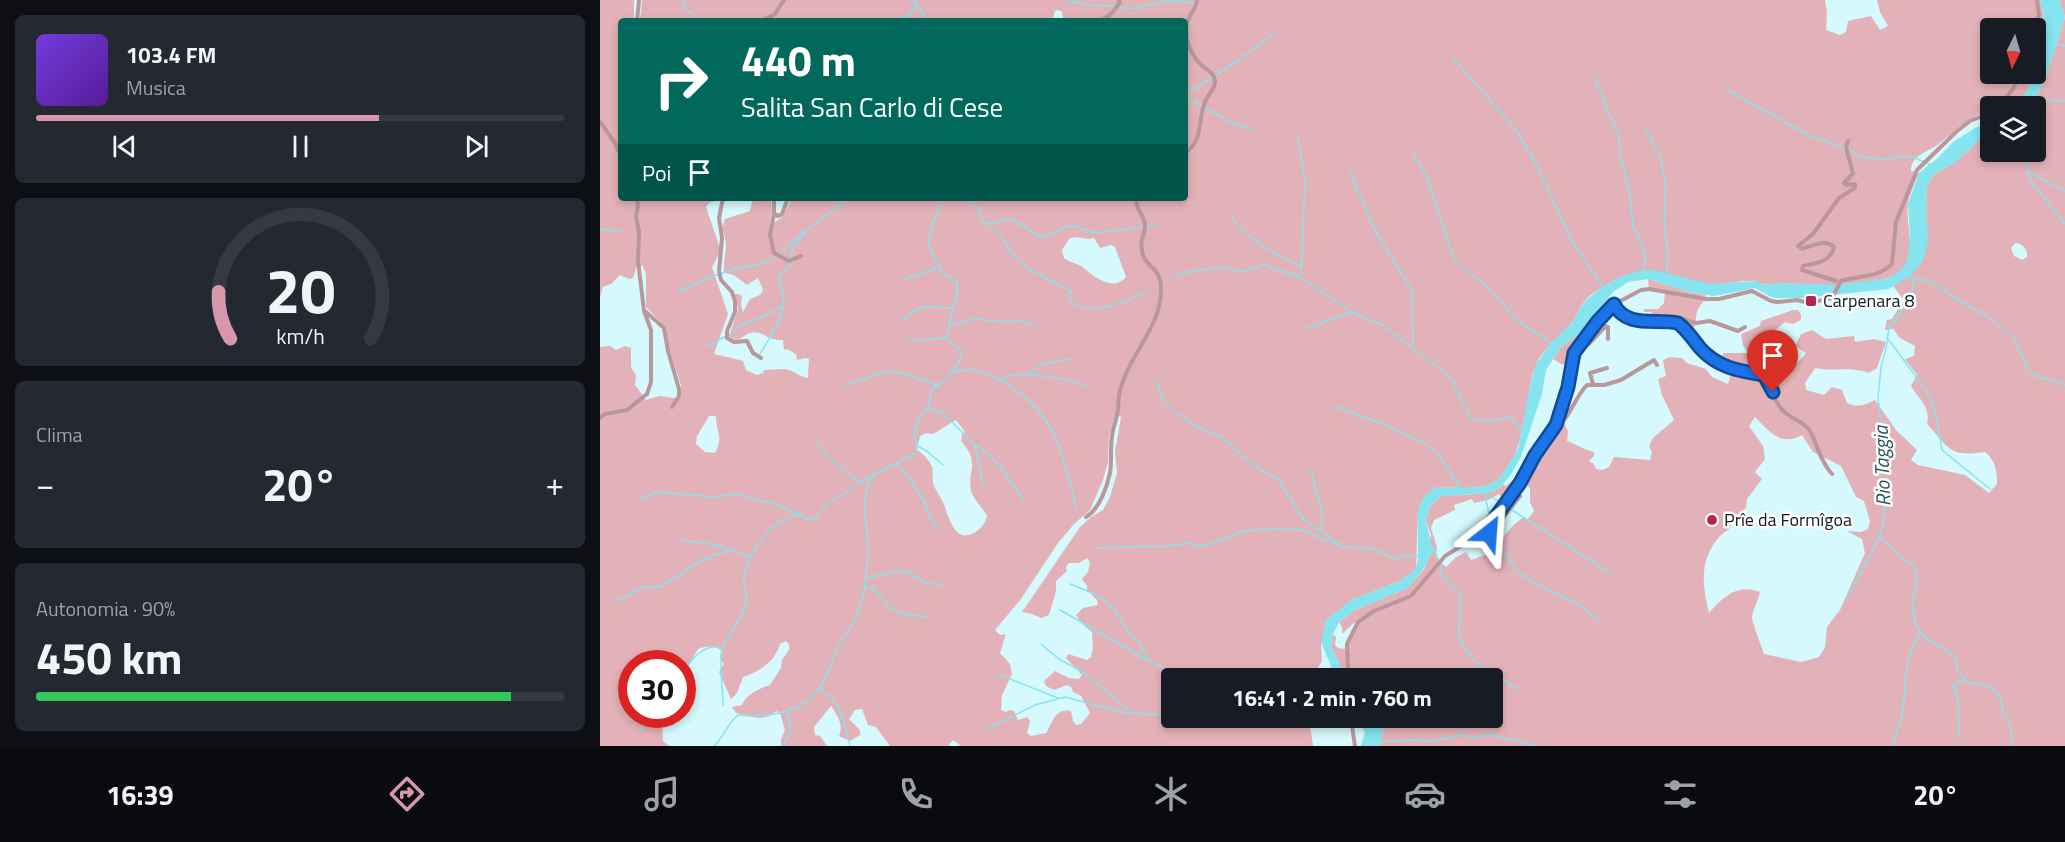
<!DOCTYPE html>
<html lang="it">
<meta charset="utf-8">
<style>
:root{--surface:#171b24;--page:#242831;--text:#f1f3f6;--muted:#9ea1a6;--line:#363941;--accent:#d696ab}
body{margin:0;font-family:"Titillium Web",sans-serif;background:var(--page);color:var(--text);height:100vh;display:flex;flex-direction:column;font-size:22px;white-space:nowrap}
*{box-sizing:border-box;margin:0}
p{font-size:20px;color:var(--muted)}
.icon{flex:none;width:33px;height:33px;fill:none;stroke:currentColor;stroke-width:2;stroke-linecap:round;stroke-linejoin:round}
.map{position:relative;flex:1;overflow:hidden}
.panel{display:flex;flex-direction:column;gap:15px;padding:15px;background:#0d0f14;width:600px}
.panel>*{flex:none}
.guide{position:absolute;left:18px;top:18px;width:570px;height:183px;border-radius:6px;box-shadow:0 3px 9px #0003;background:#00695c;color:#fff;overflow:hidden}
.needle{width:39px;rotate:185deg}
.controls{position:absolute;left:1380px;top:18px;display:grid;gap:12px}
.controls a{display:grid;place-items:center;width:66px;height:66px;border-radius:6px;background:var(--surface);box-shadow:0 3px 9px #0003;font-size:30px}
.speed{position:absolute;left:18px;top:650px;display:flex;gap:12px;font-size:30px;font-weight:700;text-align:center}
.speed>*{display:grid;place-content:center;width:78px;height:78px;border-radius:50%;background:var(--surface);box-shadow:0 3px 9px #0003;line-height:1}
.speed .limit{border:9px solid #d22;background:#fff;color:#111}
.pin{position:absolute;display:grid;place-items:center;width:51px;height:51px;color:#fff;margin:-62px -26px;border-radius:50% 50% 50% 0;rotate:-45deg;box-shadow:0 0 6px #0007}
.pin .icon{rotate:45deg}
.me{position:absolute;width:66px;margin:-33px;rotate:28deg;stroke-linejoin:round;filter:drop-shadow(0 0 4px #0008)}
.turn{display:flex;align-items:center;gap:21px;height:126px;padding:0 24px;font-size:27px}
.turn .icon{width:78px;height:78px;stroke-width:2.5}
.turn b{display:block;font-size:42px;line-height:51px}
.then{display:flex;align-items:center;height:57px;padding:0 24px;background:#0003;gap:12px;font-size:22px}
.big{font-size:45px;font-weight:700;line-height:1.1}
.panel .card{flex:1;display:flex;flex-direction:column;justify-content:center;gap:9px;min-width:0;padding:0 21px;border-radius:9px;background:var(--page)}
.panel .dial{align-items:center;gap:0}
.dial svg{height:156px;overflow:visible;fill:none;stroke:var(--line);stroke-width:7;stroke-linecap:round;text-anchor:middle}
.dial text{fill:var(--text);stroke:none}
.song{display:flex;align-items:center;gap:18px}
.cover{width:72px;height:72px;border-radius:9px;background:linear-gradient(135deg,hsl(260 70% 55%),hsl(270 70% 35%))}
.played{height:6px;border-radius:3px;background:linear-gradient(90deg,var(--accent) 65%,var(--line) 65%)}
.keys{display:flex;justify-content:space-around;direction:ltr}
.heat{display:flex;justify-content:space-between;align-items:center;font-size:33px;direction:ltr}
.charge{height:9px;border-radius:4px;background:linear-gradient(90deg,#34c759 90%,var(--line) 0)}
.trip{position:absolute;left:561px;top:668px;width:342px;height:60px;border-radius:6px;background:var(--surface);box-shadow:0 3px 9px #0003;font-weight:700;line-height:60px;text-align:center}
.menu{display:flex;height:96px;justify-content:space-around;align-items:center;background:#090b0e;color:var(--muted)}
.menu .icon{width:42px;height:42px}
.menu .selected{color:var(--accent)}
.menu b{font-size:27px;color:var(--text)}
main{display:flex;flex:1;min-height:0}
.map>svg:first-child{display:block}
.green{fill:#e3b2b8;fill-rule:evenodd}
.water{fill:#85e4ee}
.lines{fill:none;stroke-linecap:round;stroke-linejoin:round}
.stream{stroke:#85e4ee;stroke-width:1.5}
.minor{stroke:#b9979b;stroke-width:4}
.route-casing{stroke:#114b97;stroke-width:15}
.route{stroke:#1a73e8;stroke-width:10}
.poi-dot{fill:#b6254f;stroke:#fefefe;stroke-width:2}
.labels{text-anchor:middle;stroke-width:5;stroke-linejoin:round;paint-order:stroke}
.poi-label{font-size:18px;fill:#0e1c1d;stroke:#fefefe;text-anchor:start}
.water-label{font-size:20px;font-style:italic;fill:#275357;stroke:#fefefe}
</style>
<main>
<section class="panel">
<div class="card">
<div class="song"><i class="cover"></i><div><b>103.4 FM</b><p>Musica</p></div></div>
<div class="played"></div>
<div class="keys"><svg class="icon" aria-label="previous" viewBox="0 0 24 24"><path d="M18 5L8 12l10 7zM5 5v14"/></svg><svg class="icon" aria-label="pause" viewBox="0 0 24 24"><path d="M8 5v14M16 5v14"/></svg><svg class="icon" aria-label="next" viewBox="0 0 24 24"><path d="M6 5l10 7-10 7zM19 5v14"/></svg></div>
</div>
<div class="card dial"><svg viewBox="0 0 100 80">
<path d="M14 69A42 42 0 1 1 86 69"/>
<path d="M14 69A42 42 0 0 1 8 45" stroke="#d696ab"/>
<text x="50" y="56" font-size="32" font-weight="700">20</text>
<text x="50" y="72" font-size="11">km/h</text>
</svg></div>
<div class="card"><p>Clima</p>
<div class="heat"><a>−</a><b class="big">20°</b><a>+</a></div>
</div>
<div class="card"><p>Autonomia · 90%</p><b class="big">450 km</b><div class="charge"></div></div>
</section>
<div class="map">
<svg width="1465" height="746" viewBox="0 0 1465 746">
<rect width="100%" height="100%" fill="#d5f9fc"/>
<path class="green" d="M0 0H34V21H21V198H121V200L110 202 106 207 121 251 112 267 128 314 114 354 140 360 143 361 146 370 157 375 163 373 164 370C172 370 182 368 189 370 197 373 198 376 208 378L209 359 206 358 197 360 196 354 187 349 184 350 183 340C180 340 176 340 173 339 165 337 160 330 150 333 141 336 138 344 129 336L138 310 135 294H139L142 296 141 305 143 312 150 299 160 295 163 290 158 278 147 285 135 276 124 272C123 253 130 248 122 228L125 219 150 211 153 198H171L172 211 170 224C183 220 186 211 191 199L195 200 196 198H585V21H464L462 12 458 10 455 11 452 21H40L42 0H1225L1227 12 1226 30 1240 35 1246 32 1248 21 1271 16 1280 30 1288 26 1280 12 1277 0H1440C1448 23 1441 43 1436 65V28H1390V74H1433L1431 83 1417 106H1390V110C1366 118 1356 131 1336 146 1326 152 1311 156 1311 171L1319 173C1315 182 1310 193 1308 203 1305 223 1316 247 1305 266 1289 291 1213 285 1186 283 1179 283 1171 286 1164 284 1161 284 1158 282 1155 281 1140 280 1125 285 1110 284 1069 280 1051 259 1009 283 1001 288 990 294 984 302 979 309 976 319 970 325 957 339 942 349 935 367 923 399 926 472 888 485 872 490 851 487 833 488L818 512 816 569 800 581 751 600 721 642 722 661 711 678H572V717H709L713 746H361L353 740 348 746H290L276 727 268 725 262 709 255 710 249 719 260 730V735L250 741 239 736C244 725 237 714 231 706L214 727 215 735 220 736 227 746H181V739L185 730 180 713 176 711C163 723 151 716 136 713L132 707 142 705C146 695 160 688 170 685L181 668 182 660C185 654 194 648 186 641L180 644C174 663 160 671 143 677L137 693 131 699 119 672 124 664 120 659 121 650C114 645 105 646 98 649L85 672V680L83 681 82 663H32V714H62L63 741 69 746H0V347L10 346 16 350 25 346 31 348V367L36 375 35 385 46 400 60 396 80 399 81 385 69 349 66 328 46 307V274L43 266H37L33 278 29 279 20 275 11 284 3 287 0 297ZM477 237 488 239 494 238 500 248 511 245 515 247 525 274 526 277C512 293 494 276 481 266 475 263 469 262 464 258L462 250 470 238ZM515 415 521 417 515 452 517 473 510 497 503 510 491 517 480 527 422 612 432 614 441 618 449 615 456 591V581L467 571 466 567 469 563H479L487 558 490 562 488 572 482 579 487 586V590L497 600 498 605 483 608 476 615 481 623 492 632 493 648 491 657 487 660 468 654 466 658 482 675 479 679 469 678 455 671 444 681 446 686 454 690 467 685 471 687 473 692 481 696 490 713 481 724 476 725 473 721 471 711C454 708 453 723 446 733L431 736 427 733 430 721 427 717 418 720 414 711 410 710 406 712 401 710 402 695 412 674 410 664 400 653 406 634 400 635 395 630 421 599 458 543 475 523 490 510 503 480 508 462 509 437ZM109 416H116C116 432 124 436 115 453L105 452 96 444 97 436ZM356 420 365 432 362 434 361 441C381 463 367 470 371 491 374 500 382 507 387 516 385 523 383 526 377 531 355 547 349 517 343 502 340 496 336 491 334 486 332 480 333 473 332 467 329 459 323 454 317 450L320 436 326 433 333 434Z
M1459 0H1465V746H779L784 727 776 717H892V678H746L731 646 733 634 736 637 735 645 738 648 746 649 758 622H755L742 634V627L739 622 755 610 807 588 825 568 831 535 826 520 831 505 841 496 877 494 897 490 903 484 906 486 922 473 956 425 964 422 968 431 967 441C978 445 982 449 994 452V456L989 461 994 464 996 469 1002 470 1009 467 1014 457 1050 460 1052 452 1049 446 1053 438 1074 420 1062 395 1058 379 1066 376 1063 360 1070 357 1082 358 1087 363 1106 369 1112 377 1128 384 1132 370 1121 365 1123 353H1148L1143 345 1141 334 1160 326 1161 321 1193 310H1198L1201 315V320L1193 324 1185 322 1167 337V343L1157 349 1163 363 1164 375C1182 378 1196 366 1206 353L1195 346 1201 334 1212 330 1226 339 1254 336 1255 342 1274 339 1286 342 1277 368 1269 373C1249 366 1235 372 1215 368L1205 383 1206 390 1224 395 1232 387 1242 390 1247 403C1258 408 1265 405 1275 400L1296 430 1317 450 1311 460 1318 465 1365 475 1389 493 1397 484C1397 471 1396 461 1385 452 1349 457 1350 449 1327 424 1331 407 1319 400 1311 386L1317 375 1305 359 1314 356 1315 346 1300 338 1293 329 1285 330 1287 320 1292 319 1304 300 1293 286 1310 276 1326 209 1327 185 1334 174 1356 162 1381 138 1390 133V152H1436V106H1432L1445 80 1465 17ZM1415 243C1423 243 1428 250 1427 257L1422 260 1414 256 1411 248ZM1155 417C1169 431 1180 447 1202 435L1213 452 1241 466 1256 497 1264 501 1270 521 1268 529 1261 532 1247 531 1262 539 1265 553 1240 610 1227 627 1225 647 1219 657 1201 662 1164 654C1162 647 1151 620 1152 616 1154 608 1158 600 1160 592 1137 583 1123 597 1109 613 1102 584 1099 559 1120 536 1122 534 1125 532 1128 530 1136 520 1133 517 1146 508L1147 499 1162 479 1155 472 1165 459 1163 446 1149 426ZM921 482 930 488V502L934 511 928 519 922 518C911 527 901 536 899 550L871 560 866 552 855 558 846 567 836 558 837 547 831 528 834 520 855 510 854 505 872 499 874 503 888 500 899 494 906 503Z
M1048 279 1089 292 1106 295C1105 301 1101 303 1098 309 1094 318 1098 327 1090 334L1078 323 1063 322 1051 312H1044V309H1058L1064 303 1065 292 1049 289Z
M1008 299 1013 305 997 322 1002 328 989 344 979 347 974 353 971 365 961 364 953 359 960 348 979 334Z"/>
<path class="water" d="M1440 0H1459L1465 17 1445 80 1432 106H1417L1431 83 1433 74H1436C1436 46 1451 30 1440 0Z
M1390 123V133L1381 138 1356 162 1334 174 1327 185 1326 209 1328 242 1323 261 1310 276 1289 289 1203 298H1173L1155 288 1114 296 1089 292 1048 279 1028 282 1013 292 979 334 960 348 946 370 942 394 921 457 910 476 897 490 877 494 841 496 831 505 826 520 833 551 824 568 808 588 755 610 739 622 733 634 731 646 746 678H736L721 642 726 620 751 600 800 581 816 569 818 557V512L822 499 833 488 880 487 890 484 899 479 918 449 927 400 935 366 949 345 972 323 985 301 1002 287 1020 277 1038 271 1054 270 1111 284 1157 281 1165 285 1184 283 1235 285 1289 278 1304 267 1308 255 1310 234 1308 204 1319 173 1339 157 1353 142 1375 128Z
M755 717H776L784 727 779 746H761L765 732Z"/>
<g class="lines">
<path class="stream" d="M82 0 87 10 100 21
M311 0 316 3 328 21
M468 0 485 5 514 6 529 9 568 1 594 3
M294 21 309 15 317 5
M1457 44 1465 46
M853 58 916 130 936 164 972 241 1003 287
M994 76 1019 138 1020 158 1029 188 1033 225 1046 257 1043 270
M1126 89 1210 136 1251 150 1258 156 1285 160 1295 157H1313L1331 165
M585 92 596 88 640 59 674 33
M585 97 636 125 648 127 654 131
M1436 100 1465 101
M1046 129 1060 157 1066 183 1064 222 1068 255 1067 274
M698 137 705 180 701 276
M1426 152 1427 171 1430 180 1465 224
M813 154 826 175 854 260 884 284 918 321 951 343
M750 172 775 230 812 291 813 348
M1429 172 1465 191
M366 198 378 208 382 220 400 236 414 256 427 268 471 291 469 300C488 319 525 301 546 293
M631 217C650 241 675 254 702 267
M387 223C396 225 403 218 411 219 419 221 431 233 442 237L468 226H474L495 233 542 227
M547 226 555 225
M0 229 21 231
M180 254 205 231 238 207 247 198
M191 257 193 248 206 231
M1310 276C1321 289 1301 309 1295 322H1292L1289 328 1286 348 1281 367 1278 398 1283 437 1278 455 1279 468 1286 490 1283 524 1279 537 1296 551 1301 559 1308 561 1314 566 1317 579 1312 604 1316 626 1327 639 1352 654 1356 660 1358 672 1368 682 1390 687 1400 697 1403 712 1411 727 1412 746
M574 277 591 271 606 269 624 267 642 272 664 265 701 278 752 312 784 326 835 365 851 379 871 419 891 421 911 417 921 430
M304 279 340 267
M1314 279 1319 278 1335 284 1350 295 1388 317 1414 337 1428 370 1436 376 1465 385
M79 291C96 283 113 276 131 270 146 265 163 266 176 257
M302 319 322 307 352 308
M349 323 357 324 375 319 407 322 420 320 435 326
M708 328 752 312
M1288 339 1326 390 1335 410 1342 450 1390 489
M308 341 346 338
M108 346 133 332 139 326 160 318 183 306
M160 354C168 339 184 319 184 300 184 292 179 285 179 276L189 267 190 262
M352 373C368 366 380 370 396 378 452 405 463 450 476 507
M428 375 442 364 471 359
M402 380C414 368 470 379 485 386
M557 380 563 402 592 424 625 439 640 454 659 469 679 480 703 519 740 544
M246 385 289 371 302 373 336 385
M734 406 778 422 825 443 841 458 860 487
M328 407 345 415 375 445 383 484
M216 443C230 458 242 472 260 481
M375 445C397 457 410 480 423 500
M318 446 328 452 343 465
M297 464C305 472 318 490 323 500 326 504 326 510 328 514 332 520 336 524 339 530
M711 471 722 512V532
M884 492 889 513 886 519 888 522
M884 492 908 508
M40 499 57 492 114 497 138 494 180 506 201 515
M912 510 1010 573
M891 526 896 544 907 555 916 570 929 580 980 605 998 621
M80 540 116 545 149 556
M833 547 840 564 841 574 860 594C861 606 859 619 859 631 861 661 896 675 918 689
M496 548 565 546 591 543 597 546 609 545 643 531 673 529 702 530 743 547 774 549 795 559 809 555 819 557
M266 578 300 571 309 573 324 582 342 586
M470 584 497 595 513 607 525 627 539 642 548 659
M264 588 272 587C297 616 292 613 329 617
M1247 596 1272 552 1279 537
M15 601 26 597 42 587H61L105 558 131 550
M460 610 549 661 585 678
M441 644 459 659 483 672 532 713
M82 674C91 659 103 644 123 647
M397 674 458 698
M726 678 733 670
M219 690C243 699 244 724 250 746
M123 705C123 689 118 659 124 645 130 630 143 619 146 604 148 595 143 585 144 576 147 554 176 511 201 516 204 516 206 518 209 520L214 519 228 504 267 478 316 453 317 445 314 433 317 423 328 407 332 389C345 382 359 367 362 352L347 338V334L358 290 357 281 343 274 328 246 332 225 344 198
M389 728 435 705 465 697 525 713 572 715
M41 730 53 714
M1359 738 1358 701 1353 686 1364 680
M779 742 815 740 830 742 861 735 873 737 892 735 937 746
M114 746C124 737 127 724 138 715 172 718 209 712 225 679 231 668 233 656 239 645 243 636 251 629 256 619 264 600 266 576 268 556 270 529 257 500 273 476
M182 746C192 735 192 724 187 711
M1291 746C1295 736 1300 725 1302 714 1308 682 1301 662 1321 633"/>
<path class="minor" d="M37 21 39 0
M161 21 175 14 184 0
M497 21C508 19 515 11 520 2L519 0
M1433 28 1439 15 1437 0
M1399 106 1413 89 1419 74
M0 122 15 143 21 156
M585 153C603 142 598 119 605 102 608 94 618 86 614 77 611 71 605 68 600 64 592 55 586 43 586 30 585 18 596 11 597 0
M123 198 119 218 122 238 119 272 121 280 132 292 135 301V312L127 331V338L134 342 147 341 153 353 161 358
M145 198H148
M174 198V214L170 235 174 253 189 261 201 256
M175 214 178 216 182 214 188 198
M1236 281 1202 270 1203 266C1216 263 1231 262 1234 247 1226 239 1212 245 1202 249L1198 246 1213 234 1239 198 1255 188V184L1246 185 1244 183 1253 174 1246 147 1248 141
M1014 305C1026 329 1057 318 1078 323L1102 350 1121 365 1166 377C1171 388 1176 407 1187 414 1195 420 1204 422 1210 431 1218 446 1220 461 1232 474
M45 311 64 328 68 351 79 389V396L72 407
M1068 321 1077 318 1096 323 1110 321 1138 331 1145 327
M980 347 989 344 1006 326 1008 327V339
M993 384 990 373 1007 368
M0 418 5 414 27 410 47 394 51 382V330L44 311 38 261 39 232 36 216 38 207 37 198
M957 425C968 422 976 395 987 385H1004L1021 380 1054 360 1057 365
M486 517C499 510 507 487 510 473 512 461 510 449 512 436 513 427 517 419 518 409 519 403 518 397 520 391 529 354 561 328 561 290 561 266 548 270 543 255 538 239 546 234 545 224 543 214 535 208 536 198
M891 522 894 526H897L920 496
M877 546C884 540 890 536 887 526
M733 678 748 669 747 644 758 622 774 611 811 596 845 556 874 538 894 520 920 483 935 455 956 425 968 387 974 353 991 330 1013 305 1041 290 1049 289 1106 299H1119L1152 291 1171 301 1177 302 1197 300 1209 303 1232 298 1241 281C1259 275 1276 279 1292 264L1296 222 1317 170 1356 132 1370 121 1390 113
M712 717 713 721
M747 717 752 726 755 746"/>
</g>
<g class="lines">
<defs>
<path id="route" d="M889 533 887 526 894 519 920 483 935 455 956 425 968 387 974 353 997 322 1014 304C1026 329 1057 318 1078 323 1087 330 1093 339 1100 348 1118 368 1139 371 1164 375L1173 392"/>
</defs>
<use href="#route" class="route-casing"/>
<use href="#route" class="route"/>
</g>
<g class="poi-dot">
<rect x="1205" y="295" width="12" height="12" rx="3"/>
<circle cx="1112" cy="520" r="6"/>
</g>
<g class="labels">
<g class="poi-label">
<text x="1223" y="307">Carpenara 8</text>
<text x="1124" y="526">Prîe da Formîgoa</text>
</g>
<g class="water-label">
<text transform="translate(1282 466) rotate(-92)" y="7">Rio Taggia</text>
</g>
</g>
</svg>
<div class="controls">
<a><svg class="needle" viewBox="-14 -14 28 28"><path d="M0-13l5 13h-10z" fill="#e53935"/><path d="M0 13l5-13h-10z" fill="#9ea1a6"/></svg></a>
<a><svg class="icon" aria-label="layers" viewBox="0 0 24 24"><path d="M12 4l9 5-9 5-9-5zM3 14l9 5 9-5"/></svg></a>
</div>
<div class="speed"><div class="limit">30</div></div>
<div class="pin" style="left:1173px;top:392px;background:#d93025"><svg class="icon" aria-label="arrive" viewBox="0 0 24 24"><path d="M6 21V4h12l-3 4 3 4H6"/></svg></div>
<svg class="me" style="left:889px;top:533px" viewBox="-20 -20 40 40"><path d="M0-17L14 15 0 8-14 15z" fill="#1a73e8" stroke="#fff" stroke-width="4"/></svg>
<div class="trip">16:41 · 2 min · 760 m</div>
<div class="guide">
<div class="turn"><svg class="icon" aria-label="right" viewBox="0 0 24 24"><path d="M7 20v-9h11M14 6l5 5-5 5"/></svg><div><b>440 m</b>Salita San Carlo di Cese</div></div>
<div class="then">Poi<svg class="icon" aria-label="arrive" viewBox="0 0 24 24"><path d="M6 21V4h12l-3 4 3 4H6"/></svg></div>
</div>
</div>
</main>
<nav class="menu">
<b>16:39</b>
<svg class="icon selected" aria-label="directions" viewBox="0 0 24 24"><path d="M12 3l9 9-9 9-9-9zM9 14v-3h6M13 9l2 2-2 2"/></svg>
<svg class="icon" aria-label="music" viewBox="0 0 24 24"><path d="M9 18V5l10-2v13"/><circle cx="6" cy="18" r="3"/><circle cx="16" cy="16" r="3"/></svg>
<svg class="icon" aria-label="phone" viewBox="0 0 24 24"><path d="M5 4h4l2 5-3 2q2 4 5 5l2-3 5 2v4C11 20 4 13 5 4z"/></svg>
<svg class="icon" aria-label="climate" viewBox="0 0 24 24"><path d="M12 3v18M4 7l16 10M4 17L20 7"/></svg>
<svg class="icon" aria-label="car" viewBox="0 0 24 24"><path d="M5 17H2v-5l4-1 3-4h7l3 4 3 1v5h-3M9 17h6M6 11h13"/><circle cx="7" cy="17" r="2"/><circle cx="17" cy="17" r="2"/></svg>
<svg class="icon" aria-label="filters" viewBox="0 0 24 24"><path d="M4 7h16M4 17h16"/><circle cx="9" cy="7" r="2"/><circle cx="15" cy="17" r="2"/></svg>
<b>20°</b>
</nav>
